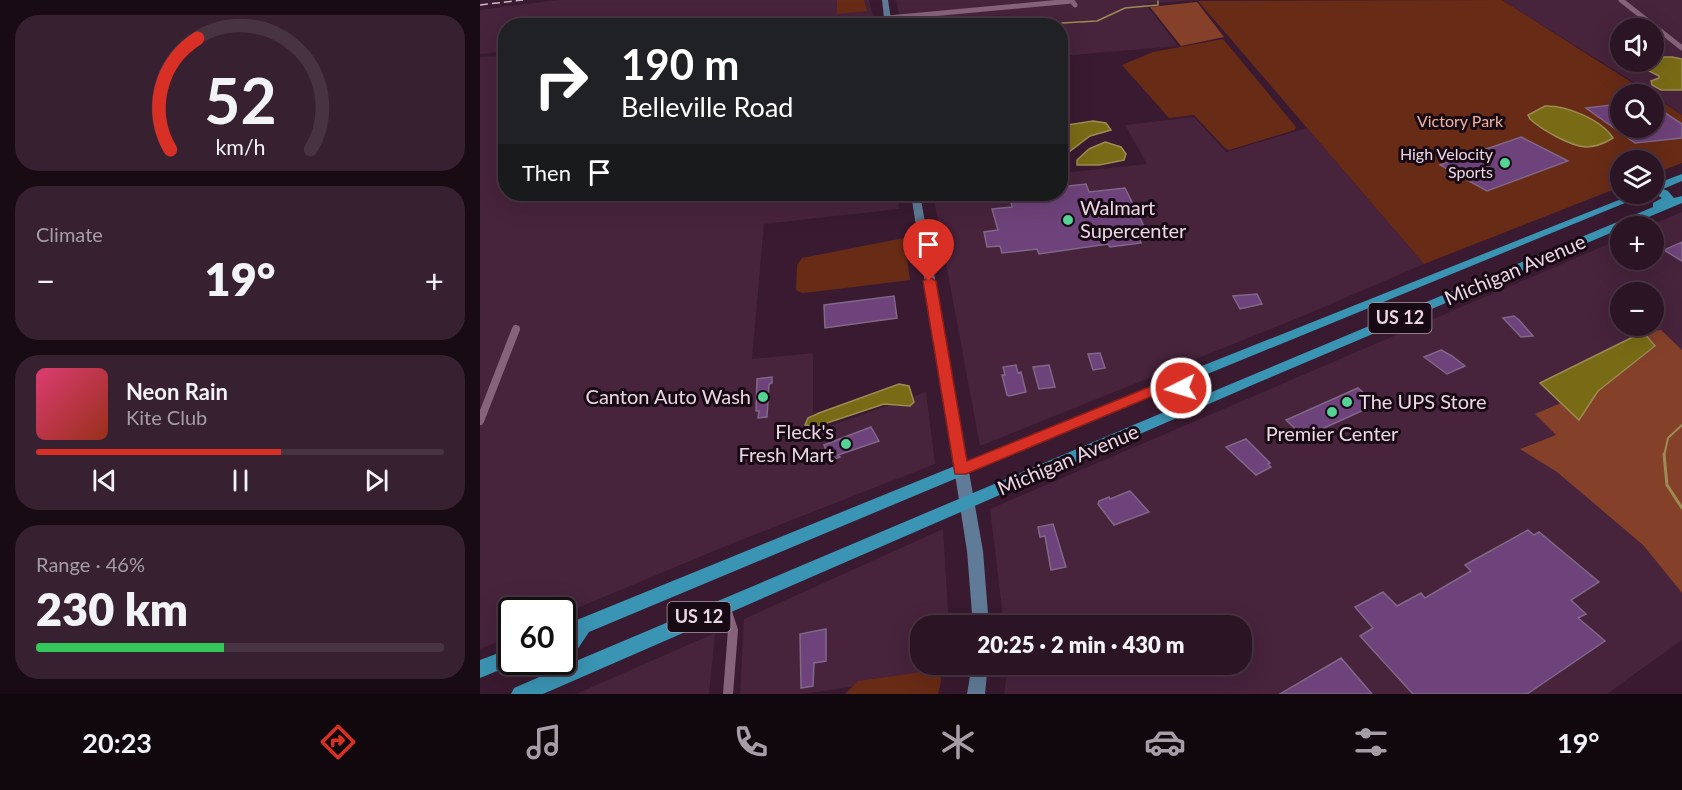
<!DOCTYPE html>
<meta charset="utf-8">
<style>
:root{--surface:#2b1424;--page:#372131;--text:#f1f3f6;--muted:#a69ea6;--line:#473341;--accent:#d93025}
body{margin:0;font-family:Lato,sans-serif;background:var(--page);color:var(--text);height:100vh;display:flex;flex-direction:column;font-size:22px;white-space:nowrap}
*{box-sizing:border-box;margin:0}
p{font-size:20px;color:var(--muted)}
.icon{flex:none;width:33px;height:33px;fill:none;stroke:currentColor;stroke-width:2;stroke-linecap:round;stroke-linejoin:round}
.map{position:relative;flex:1;overflow:hidden}
.panel{display:flex;flex-direction:column;gap:15px;padding:15px;background:#180b14;width:480px}
.panel>*{flex:none}
.banner{position:absolute;left:18px;top:18px;width:570px;height:183px;border-radius:24px;box-shadow:0 6px 24px #0002,0 0 0 2px var(--line);background:#202124;color:#fff;overflow:hidden}
.fabs{position:absolute;left:1130px;top:18px;display:grid;gap:12px}
.fabs a{display:grid;place-items:center;width:54px;height:54px;border-radius:50%;background:var(--surface);box-shadow:0 6px 24px #0002,0 0 0 2px var(--line);font-size:30px}
.speed{position:absolute;left:18px;top:597px;display:flex;gap:12px;font-size:30px;font-weight:700;text-align:center}
.speed>*{display:grid;place-content:center;width:78px;height:78px;border-radius:50%;background:var(--surface);box-shadow:0 6px 24px #0002,0 0 0 2px var(--line);line-height:1}
.speed .limit{border:3px solid #111;border-radius:9px;background:#fff;color:#111}
.pin{position:absolute;display:grid;place-items:center;width:51px;height:51px;color:#fff;margin:-62px -26px;border-radius:50% 50% 50% 0;rotate:-45deg;box-shadow:0 0 6px #0007}
.pin .icon{rotate:45deg}
.me{position:absolute;width:66px;margin:-33px;rotate:265deg;stroke-linejoin:round;filter:drop-shadow(0 0 4px #0008)}
.turn{display:flex;align-items:center;gap:21px;height:126px;padding:0 24px;font-size:27px}
.turn .icon{width:78px;height:78px;stroke-width:2.5}
.turn b{display:block;font-size:42px;line-height:51px}
.then{display:flex;align-items:center;height:57px;padding:0 24px;background:#0003;gap:12px;font-size:22px}
.big{font-size:45px;font-weight:800;line-height:1.1}
.panel .widget{flex:1;display:flex;flex-direction:column;justify-content:center;gap:9px;min-width:0;padding:0 21px;border-radius:24px;background:var(--page)}
.panel .dial{align-items:center;gap:0}
.dial svg{height:156px;overflow:visible;fill:none;stroke:var(--line);stroke-width:7;stroke-linecap:round;text-anchor:middle}
.dial text{fill:var(--text);stroke:none}
.song{display:flex;align-items:center;gap:18px}
.cover{width:72px;height:72px;border-radius:9px;background:linear-gradient(135deg,hsl(340 70% 55%),hsl(10 70% 35%))}
.played{height:6px;border-radius:3px;background:linear-gradient(90deg,var(--accent) 60%,var(--line) 60%)}
.keys{display:flex;justify-content:space-around;direction:ltr}
.heat{display:flex;justify-content:space-between;align-items:center;font-size:33px;direction:ltr}
.charge{height:9px;border-radius:4px;background:linear-gradient(90deg,#34c759 46%,var(--line) 0)}
.trip{position:absolute;left:430px;top:615px;width:342px;height:60px;border-radius:24px;background:var(--surface);box-shadow:0 6px 24px #0002,0 0 0 2px var(--line);font-weight:800;line-height:60px;text-align:center}
.tab-bar{display:flex;height:96px;justify-content:space-around;align-items:center;background:#11080e;color:var(--muted)}
.tab-bar .icon{width:42px;height:42px}
.tab-bar .active{color:var(--accent)}
.tab-bar b{font-size:27px;color:var(--text)}
main{display:flex;flex:1;min-height:0}
.map>svg:first-child{display:block}
.built{fill:#47233c;fill-rule:evenodd}
.green{fill:#682b16}
.forest{fill:#854029}
.water{fill:#796b15;stroke:#9c8b53;stroke-width:1.5}
.lines{fill:none;stroke-linecap:round;stroke-linejoin:round}
.stream-far2{stroke:#9c8b53;stroke-width:1.5}
.stream-far1{stroke:#9c8b53;stroke-width:2}
.stream{stroke:#9c8b53;stroke-width:3}
.building{fill:#6e427a;stroke:#816788;stroke-width:1.5}
.minor-far2{stroke:#87627b;stroke-width:5}
.minor-far1{stroke:#87627b;stroke-width:8}
.minor{stroke:#87627b;stroke-width:10}
.secondary{fill:#607b97;fill-rule:evenodd}
.primary{fill:#3a94b3;fill-rule:evenodd}
.rail{stroke:#cdb6c5;stroke-width:1.5;stroke-dasharray:8 4;stroke-linecap:butt}
.route{fill:#d93025;stroke:#8d1f18;stroke-width:1.5}
.poi-dot{fill:#54d395;stroke:#180a14;stroke-width:2}
.labels{text-anchor:middle;stroke-width:6;stroke-linejoin:round;paint-order:stroke}
.far-park-label{font-size:16px;fill:#f2b39f;stroke:#180a14}
.far-poi-label{font-size:16px;fill:#ecd7e4;stroke:#180a14;text-anchor:end}
.shield{fill:#180a14;stroke:#ac9aa6;stroke-width:1.5}
.shield-label{font-size:18px;font-weight:bold;fill:#ecd7e4}
.poi-label{font-size:20px;fill:#ecd7e4;stroke:#180a14;text-anchor:start}
.street-label{font-size:20px;fill:#ecd7e4;stroke:#180a14}
</style>
<main>
<section class="panel">
<div class="widget dial"><svg viewBox="0 0 100 80">
<path d="M14 69A42 42 0 1 1 86 69"/>
<path d="M14 69A42 42 0 0 1 28 12" stroke="#d93025"/>
<text x="50" y="56" font-size="32" font-weight="700">52</text>
<text x="50" y="72" font-size="11">km/h</text>
</svg></div>
<div class="widget"><p>Climate</p>
<div class="heat"><a>−</a><b class="big">19°</b><a>+</a></div>
</div>
<div class="widget">
<div class="song"><i class="cover"></i><div><b>Neon Rain</b><p>Kite Club</p></div></div>
<div class="played"></div>
<div class="keys"><svg class="icon" aria-label="previous" viewBox="0 0 24 24"><path d="M18 5L8 12l10 7zM5 5v14"/></svg><svg class="icon" aria-label="pause" viewBox="0 0 24 24"><path d="M8 5v14M16 5v14"/></svg><svg class="icon" aria-label="next" viewBox="0 0 24 24"><path d="M6 5l10 7-10 7zM19 5v14"/></svg></div>
</div>
<div class="widget"><p>Range · 46%</p><b class="big">230 km</b><div class="charge"></div></div>
</section>
<div class="map">
<svg width="1202" height="694" viewBox="0 0 1202 694">
<rect width="100%" height="100%" fill="#391a30"/>
<path class="built" d="M77 0H389L395 24 26 26 25 52 0 54V10Z
M416 0H719L666 4 698 46 581 56 580 26H449L448 22 546 13 421 23Z
M1022 0H1202V115L1173 94ZM1140 28H1173V62H1140Z
M25 56 26 194H417L419 209 284 224 272 359 333 353V432L446 392 455 464 248 545 83 614 82 610H32L31 636 0 649V57Z
M714 117 746 152 827 128 944 264 823 316 500 446 453 194H580L581 173 667 164 645 125Z
M1202 212V389L1078 472 1163 545 1202 593V640L1127 694H524L528 665 762 664V626L524 625 510 509 1140 239V260H1173V226H1168ZM1140 292H1173V326H1140Z
M463 529 469 625 441 626V664L471 665 472 672 323 694H260L264 619Z
M235 633 229 694H96Z"/>
<path class="green" d="M357 0H384L387 11 357 14Z
M1022 0 1170 94H1140V128H1173V96L1202 115V163L1173 174V160H1140V187L944 264 718 1Z
M743 39 816 127 815 130 749 150 745 148 714 115 689 118 642 65 673 52Z
M424 238 430 280 333 292 322 293 316 290 317 265 322 258Z
M457 670H460L461 681 458 694H365L378 681Z"/>
<path class="forest" d="M717 2 744 37 701 46 670 7Z
M1181 330 1202 350V593L1163 545 1077 472 1040 449 1076 435 1055 414 1081 403 1099 420 1118 391 1175 347 1163 332Z"/>
<path class="water" d="M1173 57H1192L1202 59V90H1181L1172 85 1171 81 1179 78V76L1167 70 1164 62H1173Z
M1065 106C1086 105 1122 120 1133 138 1125 143 1116 147 1106 147 1090 146 1062 130 1050 119L1048 115Z
M613 121 626 123 631 130 610 136 581 158V126Z
M625 142 641 147 646 154 644 160 619 165H597V160L609 149Z
M1163 332 1175 346 1118 391 1099 420 1060 383Z
M419 384 429 386 434 402 430 406 404 404 335 427 325 425 328 418 339 413Z"/>
<g class="lines">
<path class="stream-far2" d="M582 23 617 21 645 8 678 5V1"/>
<path class="stream-far1" d="M1184 456 1188 438 1202 425"/>
<path class="stream" d="M1184 454 1187 485 1202 508"/>
</g>
<path class="building" d="M1140 104V128H1173V105L1202 124V138L1155 143 1106 108Z
M1041 137 1088 161 1007 191 960 165Z
M606 184 609 192 645 188 669 236 658 237 661 243 630 247 628 244 559 254 557 249 522 253 520 246 507 247 504 232 518 230 512 209 532 207 531 201 575 196 574 194H580V187Z
M1202 242V261L1184 250Z
M777 294 782 304 760 309 753 296Z
M414 296 417 318 345 328 344 305Z
M1034 316 1039 320 1053 336 1041 337 1023 318Z
M961 350 972 356 985 366 967 374 944 357Z
M620 353 625 368 613 370 608 354Z
M536 365 538 373 541 372 546 392 529 396 527 395 522 375H525L523 367Z
M569 365 575 387 559 389 553 367Z
M292 377V383L289 384 287 417 278 418 279 411H276L277 379Z
M878 388 897 404 824 437 806 420Z
M391 427 399 441 358 455 360 457 350 461 344 445Z
M766 439 790 463 788 464 791 467 776 475 746 447Z
M650 491 669 512 634 525 618 504 619 501 629 497 630 499Z
M573 524 586 567 571 570 565 536 560 537 558 527Z
M1048 530 1054 535 1059 532 1119 582 1091 600 1106 614 1098 618 1125 641 1047 694H933L880 636 893 628 875 607 903 592 917 606 941 593 945 598 991 571 985 565Z
M346 629V661L334 663 333 686 321 688 320 634Z
M861 658 892 694H800Z"/>
<g class="lines">
<path class="minor-far2" d="M1141 0 1202 48
M408 18 592 1 595 5"/>
<path class="minor-far1" d="M0 421 36 329"/>
<path class="minor" d="M245 606 253 630 248 694"/>
<path class="secondary" d="M402 0H408L412 26H405Z
M431 194H440L503 551 509 626H493L487 551Z
M492 664H508L505 694H487Z"/>
<path class="primary" d="M1202 174V181L1183 189 1188 191 1194 198 1202 196V203L1147 226H1140V229L777 383 63 694H31L34 688 80 668 77 662H82V626L644 397 1154 194H1167L703 384 711 389 715 399 1173 207V203L1182 198 1173 193V185ZM690 389 700 396 701 399 696 407 96 661 93 656 109 632Z
M32 648V662H39L0 678V660Z"/>
<path class="rail" d="M0 5 43 0"/>
</g>
<path class="route" d="M449 277 456 281 487 461 684 381C691 379 704 382 708 388L701 393 689 389 486 474H475L443 281Z"/>
<g class="poi-dot">
<circle cx="1025" cy="163" r="6"/>
<circle cx="588" cy="220" r="6"/>
<circle cx="283" cy="397" r="6"/>
<circle cx="867" cy="402" r="6"/>
<circle cx="852" cy="412" r="6"/>
<circle cx="366" cy="444" r="6"/>
</g>
<g class="labels">
<g class="far-park-label">
<text x="980" y="127">Victory Park</text>
</g>
<g class="far-poi-label">
<text x="1013" y="160">High Velocity<tspan x="1013" dy="18">Sports</tspan></text>
</g>
<g class="shield">
<rect x="888.5" y="303" width="63" height="30" rx="4.5"/>
<rect x="187.5" y="602" width="63" height="30" rx="4.5"/>
</g>
<g class="shield-label">
<text x="920" y="324">US 12</text>
<text x="219" y="623">US 12</text>
</g>
<g class="poi-label">
<text x="600" y="215">Walmart<tspan x="600" dy="23">Supercenter</tspan></text>
<text x="271" y="404" text-anchor="end">Canton Auto Wash</text>
<text x="879" y="409">The UPS Store</text>
<text x="354" y="439" text-anchor="end">Fleck's<tspan x="354" dy="23">Fresh Mart</tspan></text>
<text x="852" y="441" text-anchor="middle">Premier Center</text>
</g>
<g class="street-label">
<text transform="translate(1035 270) rotate(-23)" y="7">Michigan Avenue</text>
<text transform="translate(588 460) rotate(-23)" y="7">Michigan Avenue</text>
</g>
</g>
</svg>
<div class="fabs">
<a><svg class="icon" aria-label="sound" viewBox="0 0 24 24"><path d="M4 9h4l5-4v14l-5-4H4zM17 9q2 3 0 6"/></svg></a>
<a><svg class="icon" aria-label="search" viewBox="0 0 24 24"><circle cx="10" cy="10" r="6"/><path d="M15 15l6 6"/></svg></a>
<a><svg class="icon" aria-label="layers" viewBox="0 0 24 24"><path d="M12 4l9 5-9 5-9-5zM3 14l9 5 9-5"/></svg></a>
<a>+</a>
<a>−</a>
</div>
<div class="speed"><div class="limit">60</div></div>
<div class="pin" style="left:449px;top:281px;background:#d93025"><svg class="icon" aria-label="arrive" viewBox="0 0 24 24"><path d="M6 21V4h12l-3 4 3 4H6"/></svg></div>
<svg class="me" style="left:701px;top:388px" viewBox="-20 -20 40 40"><circle r="17" fill="#d93025" stroke="#fff" stroke-width="3"/><path d="M0-11L8 9 0 5-8 9z" fill="#fff"/></svg>
<div class="trip">20:25 · 2 min · 430 m</div>
<div class="banner">
<div class="turn"><svg class="icon" aria-label="right" viewBox="0 0 24 24"><path d="M7 20v-9h11M14 6l5 5-5 5"/></svg><div><b>190 m</b>Belleville Road</div></div>
<div class="then">Then<svg class="icon" aria-label="arrive" viewBox="0 0 24 24"><path d="M6 21V4h12l-3 4 3 4H6"/></svg></div>
</div>
</div>
</main>
<nav class="tab-bar">
<b>20:23</b>
<svg class="icon active" aria-label="directions" viewBox="0 0 24 24"><path d="M12 3l9 9-9 9-9-9zM9 14v-3h6M13 9l2 2-2 2"/></svg>
<svg class="icon" aria-label="music" viewBox="0 0 24 24"><path d="M9 18V5l10-2v13"/><circle cx="6" cy="18" r="3"/><circle cx="16" cy="16" r="3"/></svg>
<svg class="icon" aria-label="phone" viewBox="0 0 24 24"><path d="M5 4h4l2 5-3 2q2 4 5 5l2-3 5 2v4C11 20 4 13 5 4z"/></svg>
<svg class="icon" aria-label="climate" viewBox="0 0 24 24"><path d="M12 3v18M4 7l16 10M4 17L20 7"/></svg>
<svg class="icon" aria-label="car" viewBox="0 0 24 24"><path d="M5 17H2v-5l4-1 3-4h7l3 4 3 1v5h-3M9 17h6M6 11h13"/><circle cx="7" cy="17" r="2"/><circle cx="17" cy="17" r="2"/></svg>
<svg class="icon" aria-label="filters" viewBox="0 0 24 24"><path d="M4 7h16M4 17h16"/><circle cx="9" cy="7" r="2"/><circle cx="15" cy="17" r="2"/></svg>
<b>19°</b>
</nav>
